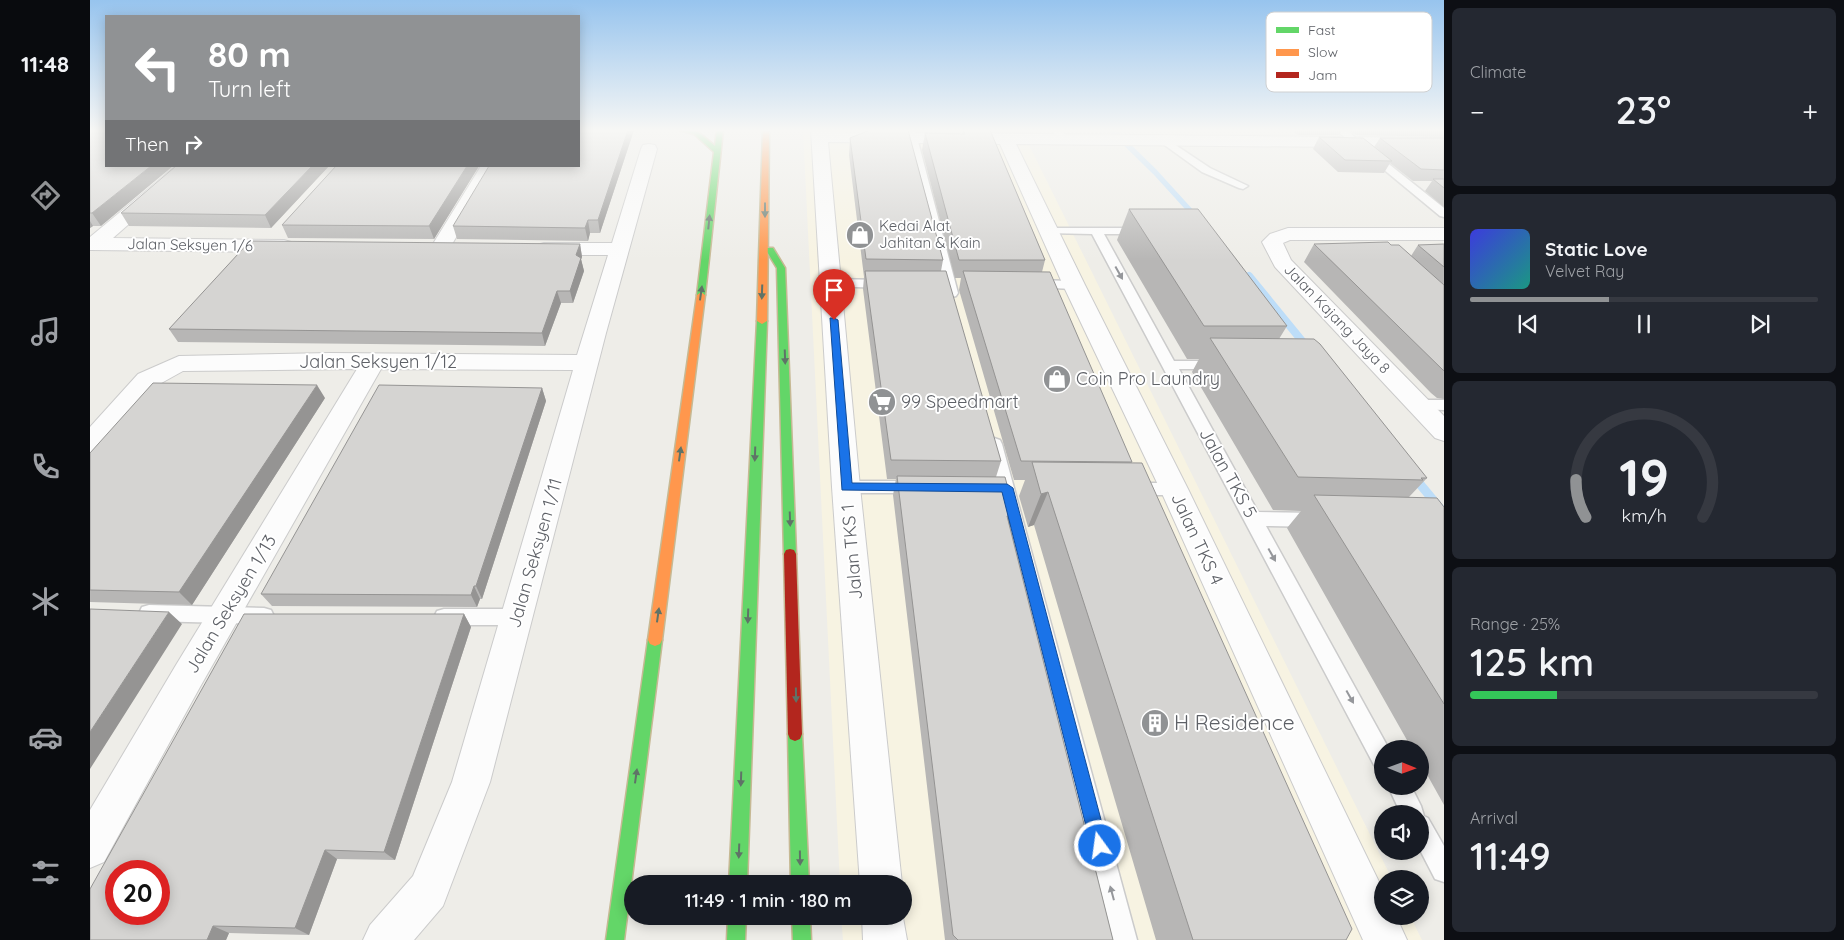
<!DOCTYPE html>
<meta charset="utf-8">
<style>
:root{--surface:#171b24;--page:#242831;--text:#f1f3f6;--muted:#9ea1a6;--line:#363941;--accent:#909294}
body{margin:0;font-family:Quicksand,sans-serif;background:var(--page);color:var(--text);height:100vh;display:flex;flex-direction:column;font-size:19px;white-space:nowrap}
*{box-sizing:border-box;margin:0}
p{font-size:16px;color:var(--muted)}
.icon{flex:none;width:28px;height:28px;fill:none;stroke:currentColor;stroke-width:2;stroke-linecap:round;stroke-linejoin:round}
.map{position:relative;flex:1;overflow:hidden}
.drawer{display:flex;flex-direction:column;gap:8px;padding:8px;background:#0d0f14;width:400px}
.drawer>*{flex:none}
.banner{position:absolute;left:15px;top:15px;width:475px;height:152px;border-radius:0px;box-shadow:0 2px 12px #0003;background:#909294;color:#fff;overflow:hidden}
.needle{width:32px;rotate:91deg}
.controls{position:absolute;left:1284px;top:740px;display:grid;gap:10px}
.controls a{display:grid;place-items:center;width:55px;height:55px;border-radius:50%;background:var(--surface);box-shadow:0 2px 12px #0003;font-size:25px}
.speed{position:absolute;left:15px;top:860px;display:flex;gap:10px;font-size:25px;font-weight:700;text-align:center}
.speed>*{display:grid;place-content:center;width:65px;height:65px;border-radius:50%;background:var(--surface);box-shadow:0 2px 12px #0003;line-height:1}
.speed .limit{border:8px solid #d22;background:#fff;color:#111}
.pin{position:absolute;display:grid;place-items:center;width:42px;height:42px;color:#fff;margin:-51px -21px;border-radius:50% 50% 50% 0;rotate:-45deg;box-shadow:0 0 5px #0007}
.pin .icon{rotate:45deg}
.me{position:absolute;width:55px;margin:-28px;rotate:346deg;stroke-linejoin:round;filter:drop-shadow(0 0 4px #0008)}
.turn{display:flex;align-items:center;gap:18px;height:105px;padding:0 20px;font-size:22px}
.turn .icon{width:65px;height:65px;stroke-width:2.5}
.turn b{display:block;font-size:35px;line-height:42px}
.then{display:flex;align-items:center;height:48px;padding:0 20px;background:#0003;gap:10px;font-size:19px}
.big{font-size:38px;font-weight:600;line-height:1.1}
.drawer .widget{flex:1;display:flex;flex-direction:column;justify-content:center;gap:8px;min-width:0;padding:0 18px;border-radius:8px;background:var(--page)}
.drawer .dial{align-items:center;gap:0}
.dial svg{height:130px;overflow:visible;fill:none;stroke:var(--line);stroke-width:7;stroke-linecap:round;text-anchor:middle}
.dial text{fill:var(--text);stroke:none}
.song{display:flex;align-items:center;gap:15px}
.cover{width:60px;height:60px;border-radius:8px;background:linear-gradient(135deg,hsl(240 70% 55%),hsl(170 70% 35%))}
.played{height:5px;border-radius:2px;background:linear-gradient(90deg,var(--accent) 40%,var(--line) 40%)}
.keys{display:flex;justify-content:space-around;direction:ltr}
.heat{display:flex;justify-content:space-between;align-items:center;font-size:28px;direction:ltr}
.charge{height:8px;border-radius:4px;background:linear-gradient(90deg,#34c759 25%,var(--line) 0)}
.trip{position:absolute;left:534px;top:875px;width:288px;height:50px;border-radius:25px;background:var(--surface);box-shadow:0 2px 12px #0003;font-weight:600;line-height:50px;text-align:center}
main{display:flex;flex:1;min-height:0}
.tab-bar{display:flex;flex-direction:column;width:90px;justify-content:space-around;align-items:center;background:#090b0e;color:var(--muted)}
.tab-bar .icon{width:35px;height:35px}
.tab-bar .selected{color:var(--accent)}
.tab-bar b{font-size:22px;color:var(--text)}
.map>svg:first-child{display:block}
.commercial{fill:#f7f3e2}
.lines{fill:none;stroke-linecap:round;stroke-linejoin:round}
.stream-far2{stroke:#bdddf8;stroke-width:5.5}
.stream-far1{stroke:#bdddf8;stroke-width:8}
.stream{stroke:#bdddf8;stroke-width:9}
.lane-casing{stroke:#cbcbcb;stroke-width:3}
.street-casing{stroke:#cbcbcb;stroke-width:2}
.fast-casing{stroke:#c6b994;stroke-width:3}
.slow-casing{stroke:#c6b994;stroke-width:3}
.jam-casing{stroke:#c6b994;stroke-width:3}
.lane{fill:#fcfcfc;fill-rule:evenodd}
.street{fill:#fcfcfc;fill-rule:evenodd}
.fast{fill:#63d668;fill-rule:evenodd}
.slow{fill:#ff974d;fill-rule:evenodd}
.jam{fill:#b3261e;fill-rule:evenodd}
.wall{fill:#b7b6b5}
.shaded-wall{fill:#959493}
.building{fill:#d5d4d2;stroke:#959493;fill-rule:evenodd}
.oneway{fill:#5f7367}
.oneway2{fill:#95979b}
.route{fill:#1a73e8;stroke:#114b97}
.labels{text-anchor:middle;stroke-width:4;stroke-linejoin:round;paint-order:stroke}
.far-poi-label{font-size:15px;fill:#5e6167;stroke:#fff;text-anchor:start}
.far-street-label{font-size:15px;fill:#5e6167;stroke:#fff}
.street-label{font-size:18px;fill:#5e6167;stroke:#fff}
.poi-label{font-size:18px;fill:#5e6167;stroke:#fff;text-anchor:start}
.near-poi-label{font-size:21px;fill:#5e6167;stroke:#fff;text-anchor:start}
.key{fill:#fff;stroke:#cfd0d1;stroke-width:1}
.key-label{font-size:14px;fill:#5e6167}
</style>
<main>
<nav class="tab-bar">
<b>11:48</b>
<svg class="icon selected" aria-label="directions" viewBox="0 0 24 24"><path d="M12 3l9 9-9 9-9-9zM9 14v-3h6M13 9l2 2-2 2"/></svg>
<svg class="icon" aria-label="music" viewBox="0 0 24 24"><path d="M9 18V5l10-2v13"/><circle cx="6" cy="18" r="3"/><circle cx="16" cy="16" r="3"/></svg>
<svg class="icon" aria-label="phone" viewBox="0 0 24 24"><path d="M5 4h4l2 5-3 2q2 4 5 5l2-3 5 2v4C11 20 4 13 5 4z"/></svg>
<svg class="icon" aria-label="climate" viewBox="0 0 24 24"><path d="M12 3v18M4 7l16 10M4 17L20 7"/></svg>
<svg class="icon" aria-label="car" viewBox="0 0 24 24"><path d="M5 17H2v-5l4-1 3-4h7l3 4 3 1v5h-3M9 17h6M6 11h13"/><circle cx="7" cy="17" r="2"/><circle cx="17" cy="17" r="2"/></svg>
<svg class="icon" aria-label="filters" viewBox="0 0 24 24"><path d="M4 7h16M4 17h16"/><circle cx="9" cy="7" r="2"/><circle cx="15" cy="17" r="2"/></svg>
</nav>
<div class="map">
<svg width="1354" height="940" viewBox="0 0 1354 940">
<rect width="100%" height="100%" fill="#eeede8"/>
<path class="commercial" d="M713 130H827L830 138 936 139 1302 879H1292V916H1320L1332 940H753L751 916H812V884H750Z"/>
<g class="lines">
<path class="stream-far2" d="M1022 130 1065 172 1105 216"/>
<path class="stream-far1" d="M1159 276 1217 347"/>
<path class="stream" d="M1324 477 1354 513"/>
<defs>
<path id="lane" d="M815 130H825L868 293 866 296 862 297 856 293Z
M962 130H972L977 139 975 141H969Z
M1246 130H1256L1354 208V217L1350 216Z
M1072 136 1120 168 1158 186 1153 189 1149 188 1112 172 1069 141 1067 139Z
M959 228H1052L1058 231 1052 234H1014L1084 361H1127L1132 362 1134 365 1132 368 1127 369H1089L1168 512 1225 513 1231 515 1234 520 1231 525 1225 527 1176 526 1299 749H1292V768L1284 765 1002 234 955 233 953 231Z
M741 279 794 280 800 284 794 288 737 286 735 283Z
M943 280 984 281 990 285 984 289 939 287 937 284Z
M1329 400H1354V410L1324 409 1322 405 1324 401Z
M904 438 910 440 912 444 1047 940H1021L896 444 898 440Z
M756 481H827L833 483 835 487 833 491 827 493H756L750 491 748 487 750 483Z
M1041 483H1084L1090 485 1092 489 1090 493 1084 495H1041L1035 493 1033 489 1035 485Z
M59 605 174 608 181 610 184 616 181 622 174 624 59 621 52 619 49 613 52 607Z
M354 609H427L434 611 437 617 434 623 427 625H354L347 623 344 617 347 611Z
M1298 786H1321L1331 806 1334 816 1338 818 1354 846V882L1345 879 1330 850V814H1311Z"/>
<path id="street" d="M721 130H737V132L1354 138V148L926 144 995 285 1098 489 1292 888V916H1306L1317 940H1273L1070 489 973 285 910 144 738 142 770 487 812 884H770L742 487Z
M559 144 565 145 567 149 516 333 400 782 353 906 324 940H273L280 925 323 876 362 782 483 370 291 369 110 687 14 862 0 868V810L86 665 267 369 93 371 66 386 9 451 0 453V427L48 374 89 356 240 353 487 355 518 255H454L447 253 444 249 447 245 454 243H522L551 149 553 145Z
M86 166H105L23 238 194 240 201 242 204 246 201 250 194 252 0 250V237Z
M391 166H408L358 251 351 253 344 251 341 247Z
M1198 228H1354V240H1200L1193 243 1201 260 1354 416V441L1345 438 1185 267 1172 242 1180 234Z
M812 912 817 940H773L772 916H812Z"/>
<path id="fast" d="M589 130 608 132 625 146 627 130H633L615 295 611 298 607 295 624 152 604 134Z
M677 248H683L695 268 706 554 704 558 700 559 696 558 694 554 687 268 676 250Z
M672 318 677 321 657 884H639L667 321Z
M565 634 570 636 572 640 534 940H516L558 640 560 636Z
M705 727 710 729 712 734 719 884H701L698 734 700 729Z
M638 916H656L655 940H637Z
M702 916H720L721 940H703Z"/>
<path id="slow" d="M673 130H679L677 321 672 324 667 321Z
M611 292 615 295 572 640 570 644 565 646 560 644 558 640 607 295Z"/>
<path id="jam" d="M700 549 704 550 706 554 712 734 710 739 705 741 700 739 698 734 694 554 696 550Z"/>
</defs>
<use href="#lane" class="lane-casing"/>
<use href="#street" class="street-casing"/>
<use href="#fast" class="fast-casing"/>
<use href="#slow" class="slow-casing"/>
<use href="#jam" class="jam-casing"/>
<use href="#lane" class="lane"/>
<use href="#street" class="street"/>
<use href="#fast" class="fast"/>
<use href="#slow" class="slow"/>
<use href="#jam" class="jam"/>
</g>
<path class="wall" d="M0 130 11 226H3L0 228Z
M489 130H544L510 233H500L498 241 367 239 363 226Z
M772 130H818L853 260 851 271 911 461 906 477 920 527 1023 940H855L803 495 806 479H797L773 289 774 277 759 155 760 138 778 131Z
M864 130H900L955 260 952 272 1042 462 1041 463 1256 940H1066L944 525 938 527 929 496 935 480H924L869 290 871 278H865L832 150 835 133 872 134V131H865Z
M1202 130H1252L1249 135H1208Z
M1258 130H1354V137L1266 135Z
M1229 137 1284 147 1290 138H1354V207L1335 191 1342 181H1323L1300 163 1294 173 1248 172 1223 149Z
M86 166H239L181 228 39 226 31 213Z
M246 166H389L344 239 198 238 192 225Z
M1039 209 1197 326 1189 339 1337 478 1319 497 1354 507V805L1330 762V749H1322L1197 528 1211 511 1183 510 1102 372 1109 359H1097L1027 240Z
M490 244 492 257 491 259 494 271 483 303H471L455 346 88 342 79 329Z
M1224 244 1301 245 1321 256 1328 245 1354 244V399L1347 398 1341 393 1214 262Z
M452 388 456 401 392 599H390L387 607 182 606 171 594Z
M235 398 102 605 0 602V453Z
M374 614 381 627 305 860 247 859 219 935 139 933 136 940H0Z"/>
<path class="shaded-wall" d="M538 130H544L510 233 508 220Z
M61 166H83L11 226 2 213Z
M222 166H239L181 228 175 215Z
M377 166H389L344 239 339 226Z
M498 220 500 233 498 241 495 228Z
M0 221 3 226 0 228Z
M490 244 492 257 491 259 494 271 483 303 480 291 486 255Z
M467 291 471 303 455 346 452 333Z
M227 385 235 398 102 605 89 592Z
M452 388 456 401 392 599 386 586Z
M958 492 944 525 938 527 951 494Z
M925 514 918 533 917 516Z
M384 586 390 599 387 607 381 595Z
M79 612 92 624 0 769V732Z
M374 614 381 627 305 860 294 852Z
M235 850 247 859 219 935 205 928Z
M123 926 139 933 136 940H117Z"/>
<path class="building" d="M0 130H16V166H61L2 213H0Z
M489 130H538L508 220H498L495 228 363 226 399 166H489Z
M780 130H818L853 260 776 259 760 138Z
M873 130H900L955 260H869L835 133 875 134Z
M1229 137 1273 138 1302 161 1255 160Z
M1290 138H1354V170L1331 169Z
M86 166H222L175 215 31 213Z
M246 166H377L339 226 192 225Z
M1343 179H1354V188Z
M1039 209H1108L1197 326H1114Z
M160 241 490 244 486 255 491 258 480 291H467L452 333 79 329Z
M1298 242 1301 245H1309L1354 285V371L1224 244Z
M1354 244V267L1328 245Z
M775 271H856L911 461 801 460Z
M873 271 960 272 1042 462 931 461Z
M1120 338 1224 339 1230 344 1337 478H1331L1333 480 1208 477Z
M63 383 227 385 89 592 0 590V453Z
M289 385 452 388 386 586H384L381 595 171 594Z
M942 462 1052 463 1262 929 1256 940H1103L958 492 951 494Z
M807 476 915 477 925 514 917 516 1023 940H868L863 935Z
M1224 495 1347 498 1354 507V704Z
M0 609 79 612 0 732Z
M154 614H374L294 852 235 850 205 928 123 926 117 940H0V889ZM26 871H69V914H26Z"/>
<defs><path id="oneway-solid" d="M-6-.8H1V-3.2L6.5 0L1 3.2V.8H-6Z" transform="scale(1.25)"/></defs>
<g class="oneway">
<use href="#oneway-solid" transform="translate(675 210) rotate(90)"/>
<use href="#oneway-solid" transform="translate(619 222) rotate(-84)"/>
<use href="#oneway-solid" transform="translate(672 292) rotate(92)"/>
<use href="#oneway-solid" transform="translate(611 293) rotate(-82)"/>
<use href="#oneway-solid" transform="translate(695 357) rotate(88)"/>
<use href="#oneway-solid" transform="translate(590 454) rotate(-82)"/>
<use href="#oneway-solid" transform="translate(665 454) rotate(92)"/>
<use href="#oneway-solid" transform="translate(700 519) rotate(88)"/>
<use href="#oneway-solid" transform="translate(568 615) rotate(-82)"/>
<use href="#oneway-solid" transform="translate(658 616) rotate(92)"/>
<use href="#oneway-solid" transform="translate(706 695) rotate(89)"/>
<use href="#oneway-solid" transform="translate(546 776) rotate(-82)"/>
<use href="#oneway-solid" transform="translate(651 779) rotate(92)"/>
<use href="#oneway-solid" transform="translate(649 851) rotate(92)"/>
<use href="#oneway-solid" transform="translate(710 858) rotate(89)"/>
</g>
<g class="oneway2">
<use href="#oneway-solid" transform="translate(1029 273) rotate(61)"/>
<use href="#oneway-solid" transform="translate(1182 555) rotate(61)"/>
<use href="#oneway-solid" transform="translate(1260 697) rotate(61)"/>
<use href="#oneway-solid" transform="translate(1022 893) rotate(-105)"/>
</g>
<linearGradient id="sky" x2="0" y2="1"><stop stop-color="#97c4ee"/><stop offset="0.5" stop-color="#f7f7f5"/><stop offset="1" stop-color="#f7f7f5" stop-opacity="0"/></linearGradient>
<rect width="1354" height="261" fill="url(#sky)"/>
<path class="route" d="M740 318H744L748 320 762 483 917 484 923 488 1018 846 1015 852 1010 854 1004 852 1001 846 912 492 752 490Z"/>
<defs>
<symbol id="shop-disc" viewBox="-11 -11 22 22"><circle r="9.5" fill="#909294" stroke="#fff"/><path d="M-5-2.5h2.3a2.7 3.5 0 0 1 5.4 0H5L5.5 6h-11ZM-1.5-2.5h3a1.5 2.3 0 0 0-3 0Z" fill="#fff"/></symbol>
<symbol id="supermarket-disc" viewBox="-11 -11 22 22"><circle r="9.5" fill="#909294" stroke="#fff"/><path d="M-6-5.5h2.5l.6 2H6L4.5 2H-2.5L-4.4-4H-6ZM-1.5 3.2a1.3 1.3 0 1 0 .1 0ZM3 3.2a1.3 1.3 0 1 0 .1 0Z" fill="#fff"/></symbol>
<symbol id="building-disc" viewBox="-11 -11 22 22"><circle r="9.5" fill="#909294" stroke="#fff"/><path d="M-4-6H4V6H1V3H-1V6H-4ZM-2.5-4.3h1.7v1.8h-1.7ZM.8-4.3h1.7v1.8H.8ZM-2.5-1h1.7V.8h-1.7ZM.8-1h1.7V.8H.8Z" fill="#fff"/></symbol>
</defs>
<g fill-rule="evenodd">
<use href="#shop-disc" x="754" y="219" width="32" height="32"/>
<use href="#shop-disc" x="951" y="363" width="32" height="32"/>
<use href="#supermarket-disc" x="776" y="386" width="32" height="32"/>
<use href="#building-disc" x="1049" y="707" width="32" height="32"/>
</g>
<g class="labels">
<g class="far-poi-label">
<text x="789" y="231">Kedai Alat<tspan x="789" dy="17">Jahitan &amp; Kain</tspan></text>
</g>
<g class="far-street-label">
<text transform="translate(100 245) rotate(1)" y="5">Jalan Seksyen 1/6</text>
<text transform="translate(1247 319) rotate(46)" y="5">Jalan Kajang Jaya 8</text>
</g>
<g class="street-label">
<text x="288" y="368">Jalan Seksyen 1/12</text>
<text transform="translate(1138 473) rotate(61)" y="6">Jalan TKS 5</text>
<text transform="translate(1107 539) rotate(65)" y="6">Jalan TKS 4</text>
<text transform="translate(762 552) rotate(-95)" y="6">Jalan TKS 1</text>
<text transform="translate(445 553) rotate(-74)" y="6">Jalan Seksyen 1/11</text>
<text transform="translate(141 604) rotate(-59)" y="6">Jalan Seksyen 1/13</text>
</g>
<g class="poi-label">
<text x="986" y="385">Coin Pro Laundry</text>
<text x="811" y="408">99 Speedmart</text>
</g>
<g class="near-poi-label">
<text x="1084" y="730">H Residence</text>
</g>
</g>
<rect x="1176" y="12" width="166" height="80" rx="8" class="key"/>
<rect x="1186" y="27" width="23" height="6" fill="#63d668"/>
<rect x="1186" y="49" width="23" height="7" fill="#ff974d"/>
<rect x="1186" y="72" width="23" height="6" fill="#b3261e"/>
<g class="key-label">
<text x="1218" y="35">Fast</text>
<text x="1218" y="57">Slow</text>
<text x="1218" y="80">Jam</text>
</g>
</svg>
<div class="controls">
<a><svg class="needle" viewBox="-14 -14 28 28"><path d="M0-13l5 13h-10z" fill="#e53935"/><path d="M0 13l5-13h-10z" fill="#9ea1a6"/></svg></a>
<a><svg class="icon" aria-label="sound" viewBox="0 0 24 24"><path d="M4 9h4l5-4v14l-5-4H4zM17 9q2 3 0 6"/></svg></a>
<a><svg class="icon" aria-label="layers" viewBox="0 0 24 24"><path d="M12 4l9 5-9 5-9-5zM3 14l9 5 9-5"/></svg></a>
</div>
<div class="speed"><div class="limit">20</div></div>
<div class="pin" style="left:744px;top:320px;background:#d93025"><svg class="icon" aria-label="arrive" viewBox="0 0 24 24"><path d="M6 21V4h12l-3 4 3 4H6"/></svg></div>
<svg class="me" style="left:1010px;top:846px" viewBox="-20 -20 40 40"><circle r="17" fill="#1a73e8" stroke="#fff" stroke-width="3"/><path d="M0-11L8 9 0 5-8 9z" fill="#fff"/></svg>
<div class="trip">11:49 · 1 min · 180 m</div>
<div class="banner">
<div class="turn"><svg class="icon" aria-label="left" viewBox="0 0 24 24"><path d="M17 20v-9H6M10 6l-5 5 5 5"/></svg><div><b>80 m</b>Turn left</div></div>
<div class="then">Then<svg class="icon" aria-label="right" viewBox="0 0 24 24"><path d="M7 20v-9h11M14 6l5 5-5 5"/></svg></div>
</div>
</div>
<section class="drawer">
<div class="widget"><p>Climate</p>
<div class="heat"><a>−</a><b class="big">23°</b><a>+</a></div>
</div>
<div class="widget">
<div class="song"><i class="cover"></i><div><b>Static Love</b><p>Velvet Ray</p></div></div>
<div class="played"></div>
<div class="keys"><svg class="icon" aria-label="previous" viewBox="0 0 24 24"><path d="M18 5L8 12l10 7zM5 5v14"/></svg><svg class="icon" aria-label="pause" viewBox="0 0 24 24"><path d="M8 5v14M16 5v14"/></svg><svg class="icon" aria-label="next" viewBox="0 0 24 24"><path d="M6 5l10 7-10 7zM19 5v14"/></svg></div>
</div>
<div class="widget dial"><svg viewBox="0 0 100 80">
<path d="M14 69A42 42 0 1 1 86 69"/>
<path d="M14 69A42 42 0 0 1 8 46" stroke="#909294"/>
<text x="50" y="56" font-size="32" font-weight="700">19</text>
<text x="50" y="72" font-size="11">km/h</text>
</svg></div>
<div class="widget"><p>Range · 25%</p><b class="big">125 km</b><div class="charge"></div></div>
<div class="widget"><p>Arrival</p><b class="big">11:49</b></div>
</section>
</main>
